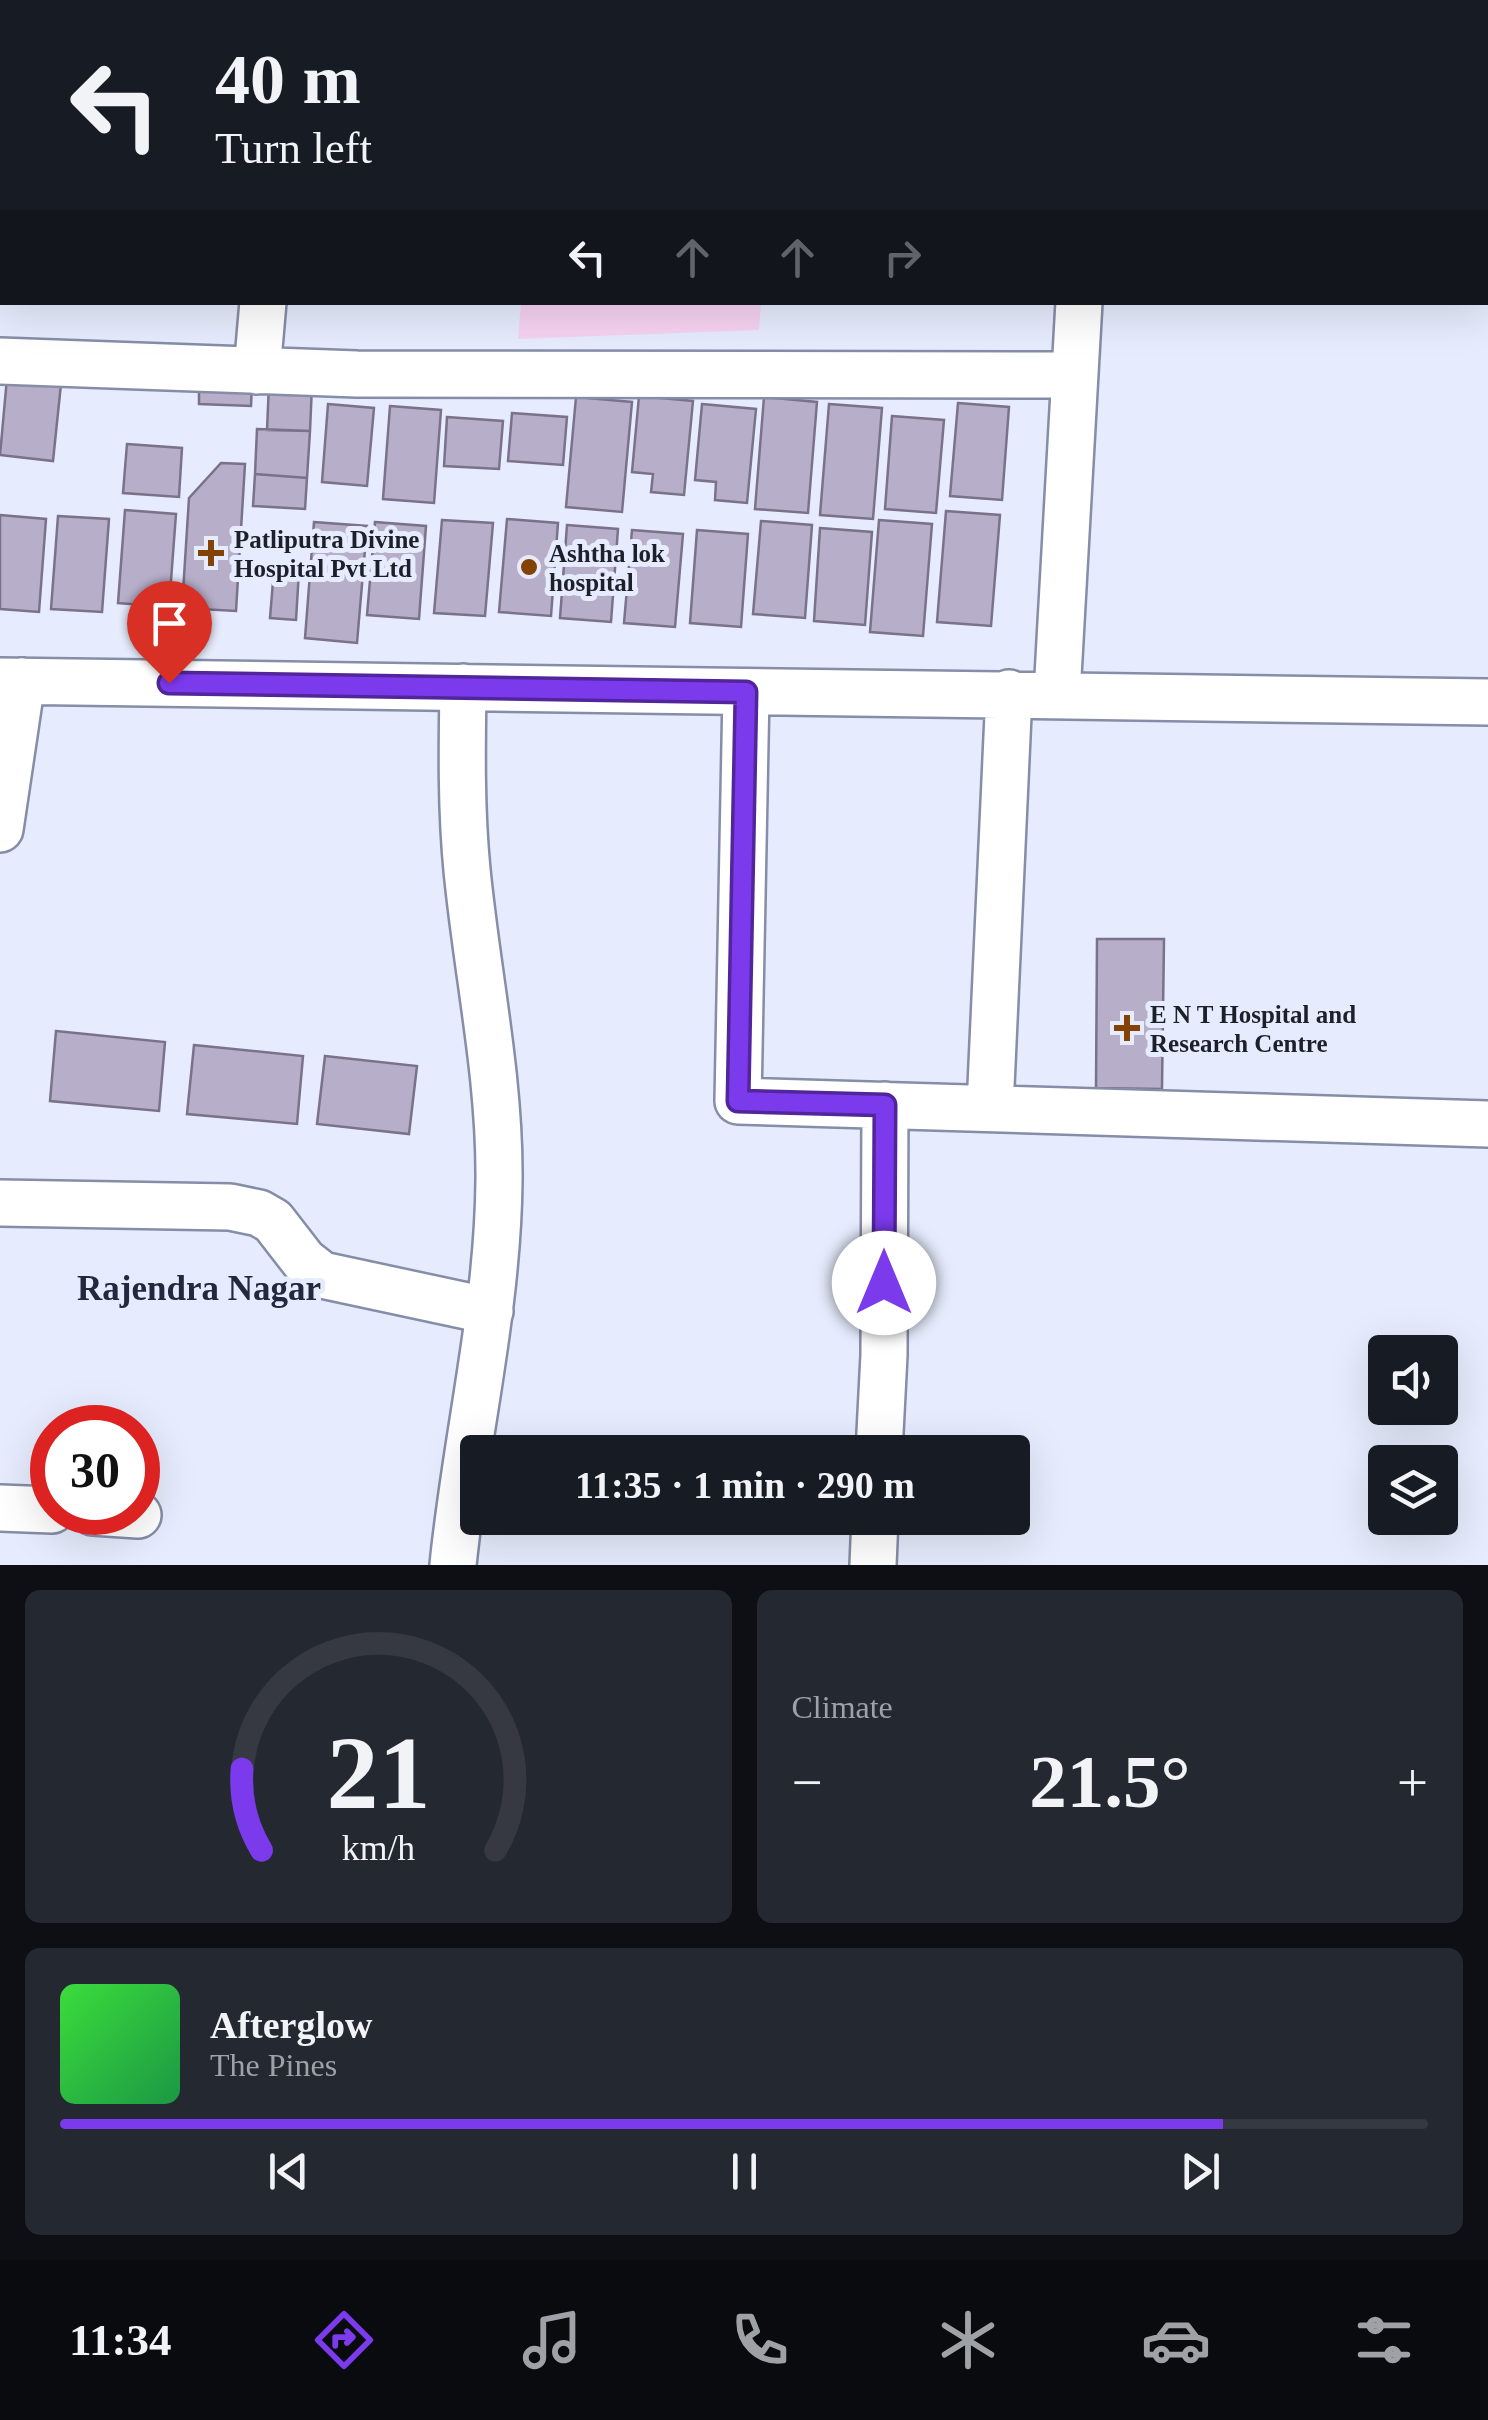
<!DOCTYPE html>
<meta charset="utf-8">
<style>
:root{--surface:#171b24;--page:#242831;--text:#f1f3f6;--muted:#9ea1a6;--line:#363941;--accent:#7c3aed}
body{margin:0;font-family:"Times New Roman",serif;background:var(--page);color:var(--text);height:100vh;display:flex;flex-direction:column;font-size:38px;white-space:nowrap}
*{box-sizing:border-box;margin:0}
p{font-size:32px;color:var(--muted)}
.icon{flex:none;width:55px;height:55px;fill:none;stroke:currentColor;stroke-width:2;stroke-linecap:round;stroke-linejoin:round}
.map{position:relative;height:1565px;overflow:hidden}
.details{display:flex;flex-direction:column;gap:25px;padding:25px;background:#0d0f14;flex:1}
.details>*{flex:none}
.banner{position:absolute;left:0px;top:0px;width:1490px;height:305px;box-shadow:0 10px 40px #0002;background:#171b24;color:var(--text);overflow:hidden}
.fabs{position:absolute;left:1368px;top:1335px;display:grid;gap:20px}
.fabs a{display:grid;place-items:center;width:90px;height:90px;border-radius:10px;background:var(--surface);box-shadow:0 10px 40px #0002;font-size:50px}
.speed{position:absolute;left:30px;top:1405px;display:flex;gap:20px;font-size:50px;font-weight:700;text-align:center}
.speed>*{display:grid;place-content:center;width:130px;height:130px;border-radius:50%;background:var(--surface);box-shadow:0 10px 40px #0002;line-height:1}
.speed .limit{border:15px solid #d22;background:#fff;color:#111}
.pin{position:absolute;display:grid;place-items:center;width:85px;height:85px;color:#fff;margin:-102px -42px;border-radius:50% 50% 50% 0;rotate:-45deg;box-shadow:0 0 10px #0007}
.pin .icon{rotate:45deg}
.me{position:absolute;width:110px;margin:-55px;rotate:0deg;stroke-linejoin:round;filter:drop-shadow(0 0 8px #0008)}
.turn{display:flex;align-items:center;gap:35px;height:210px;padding:0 50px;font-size:45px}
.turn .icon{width:130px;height:130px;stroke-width:2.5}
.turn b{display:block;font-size:70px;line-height:85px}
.lanes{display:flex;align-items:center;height:95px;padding:0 50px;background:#0003;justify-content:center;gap:50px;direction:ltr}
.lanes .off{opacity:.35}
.big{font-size:75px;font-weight:700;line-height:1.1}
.details .tile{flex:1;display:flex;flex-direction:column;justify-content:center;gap:15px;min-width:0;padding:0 35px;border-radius:15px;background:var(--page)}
.details .dial{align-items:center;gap:0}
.dial svg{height:260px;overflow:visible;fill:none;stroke:var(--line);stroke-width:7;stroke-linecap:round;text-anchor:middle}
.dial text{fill:var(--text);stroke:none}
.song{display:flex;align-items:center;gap:30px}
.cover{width:120px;height:120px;border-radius:15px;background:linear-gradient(135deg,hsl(120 70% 55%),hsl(140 70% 35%))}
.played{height:10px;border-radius:5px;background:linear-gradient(90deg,var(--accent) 85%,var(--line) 85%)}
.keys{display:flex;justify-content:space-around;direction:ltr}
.heat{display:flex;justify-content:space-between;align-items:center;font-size:55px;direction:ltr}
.details .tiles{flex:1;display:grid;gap:25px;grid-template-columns:1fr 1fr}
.tile:last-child{grid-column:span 2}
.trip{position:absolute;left:460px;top:1435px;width:570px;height:100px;border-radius:10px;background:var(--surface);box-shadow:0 10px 40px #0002;font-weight:700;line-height:100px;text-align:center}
.tabs{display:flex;height:160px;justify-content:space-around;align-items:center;background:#090b0e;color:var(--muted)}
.tabs .icon{width:70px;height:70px}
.tabs .selected{color:var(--accent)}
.tabs b{font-size:45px;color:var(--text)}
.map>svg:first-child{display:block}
.green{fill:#f5d2f1}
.building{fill:#b7aec9;stroke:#7a728b;stroke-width:2.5}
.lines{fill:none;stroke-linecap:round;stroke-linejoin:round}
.minor-casing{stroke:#858da7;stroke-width:50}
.minor{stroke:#fff;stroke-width:45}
.route-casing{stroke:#51269a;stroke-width:25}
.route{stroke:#7c3aed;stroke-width:18}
.poi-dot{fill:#824305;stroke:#e6ecfd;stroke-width:4}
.labels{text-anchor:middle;stroke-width:10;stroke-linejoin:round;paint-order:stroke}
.poi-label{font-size:25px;font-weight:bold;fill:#1d202a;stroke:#e6ecfd;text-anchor:start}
.district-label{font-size:35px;font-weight:bold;fill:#22283d;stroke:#e6ecfd}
</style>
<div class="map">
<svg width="1488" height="1565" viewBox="0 0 1488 1565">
<rect width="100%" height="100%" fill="#e6ecfd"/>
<path class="green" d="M546 0H784L783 2H546Z
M521 303V302L761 303 759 330 518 339Z"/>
<path class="building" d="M7 378 61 384 53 461 0 455Z
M199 381 252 383 251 406 199 404Z
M269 383 312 385 310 431 267 430Z
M639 396 693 401 684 495 651 492 653 474 632 472Z
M576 397 632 402 622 512 566 507Z
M764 397 817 402 808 513 755 509Z
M958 403 1009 407 1002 500 950 496Z
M328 404 374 408 367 486 322 482Z
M702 404 756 409 747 503 715 500 716 482 695 480Z
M829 404 882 408 873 519 820 515Z
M390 406 441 410 434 503 383 499Z
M512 413 567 417 563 465 508 461Z
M892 416 944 420 936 513 885 509Z
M447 417 503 421 499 469 444 466Z
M257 429 310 431 307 478 255 474Z
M127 444 182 448 179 497 123 493Z
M221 463 245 464 236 611 182 608 189 498Z
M255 474 307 478 305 509 253 506Z
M125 510 176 514 169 607 118 603Z
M946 511 1000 515 991 626 937 622Z
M0 515 46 519 39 612 0 609Z
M58 516 109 519 102 612 51 609Z
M507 519 558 523 551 616 499 612Z
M442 520 493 523 485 616 434 613Z
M879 520 932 524 923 636 870 632Z
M761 521 812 525 805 618 753 614Z
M314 522 367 526 357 643 305 638Z
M375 522 426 526 419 619 367 615Z
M567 525 618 529 611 622 560 618Z
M820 528 872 532 865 625 814 621Z
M632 530 683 534 675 627 624 623Z
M697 530 748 534 741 627 690 623Z
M274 569 299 571 296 620 270 618Z
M1097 939H1164L1162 1089 1096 1088Z
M56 1031 165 1042 159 1111 50 1101Z
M194 1045 303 1056 297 1124 187 1114Z
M325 1056 417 1066 409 1134 317 1124Z"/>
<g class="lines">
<defs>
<path id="minor" d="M447 0 477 2
M289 2V0
M1102 2V0
M0 361 357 374 1074 375
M257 371 263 302
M0 681 1488 702
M746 692 738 1101 1488 1124
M1057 694 1079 302
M0 829 22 681
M990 1108 1009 693
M0 1203 230 1207 259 1213 273 1221 304 1261 322 1275 490 1311
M879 1452 884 1355 885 1105
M0 1508 52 1510
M93 1512 138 1515
M453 1565C466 1436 498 1310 499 1180 500 1076 477 973 467 870 461 809 462 748 463 687
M873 1565 875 1518"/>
</defs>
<use href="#minor" class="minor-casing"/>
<use href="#minor" class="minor"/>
</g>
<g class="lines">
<defs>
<path id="route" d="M169 683 746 692 738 1101 885 1105 884 1283"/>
</defs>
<use href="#route" class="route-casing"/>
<use href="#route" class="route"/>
</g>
<g class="poi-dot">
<path d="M206 538h10v10h10v10h-10v10h-10v-10h-10v-10h10z"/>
<circle cx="529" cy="567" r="10"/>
<path d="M1122 1013h10v10h10v10h-10v10h-10v-10h-10v-10h10z"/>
</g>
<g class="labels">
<g class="poi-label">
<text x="234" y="548">Patliputra Divine<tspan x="234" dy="29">Hospital Pvt Ltd</tspan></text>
<text x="549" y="562">Ashtha lok<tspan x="549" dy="29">hospital</tspan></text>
<text x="1150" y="1023">E N T Hospital and<tspan x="1150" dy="29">Research Centre</tspan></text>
</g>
<g class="district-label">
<text x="199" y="1300">Rajendra Nagar</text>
</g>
</g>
</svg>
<div class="fabs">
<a><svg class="icon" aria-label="sound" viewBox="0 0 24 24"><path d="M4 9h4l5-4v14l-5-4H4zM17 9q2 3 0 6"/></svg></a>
<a><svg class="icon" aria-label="layers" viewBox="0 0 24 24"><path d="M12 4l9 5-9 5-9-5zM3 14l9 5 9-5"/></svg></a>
</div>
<div class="speed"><div class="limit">30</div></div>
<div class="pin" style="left:169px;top:683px;background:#d93025"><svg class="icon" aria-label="arrive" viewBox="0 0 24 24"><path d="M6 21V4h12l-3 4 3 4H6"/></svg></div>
<svg class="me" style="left:884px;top:1283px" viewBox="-20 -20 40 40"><circle r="19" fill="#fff"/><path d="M0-13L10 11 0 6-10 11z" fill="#7c3aed"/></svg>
<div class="trip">11:35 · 1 min · 290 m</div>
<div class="banner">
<div class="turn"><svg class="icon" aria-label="left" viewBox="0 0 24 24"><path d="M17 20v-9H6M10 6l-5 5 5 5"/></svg><div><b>40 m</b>Turn left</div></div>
<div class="lanes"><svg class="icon" aria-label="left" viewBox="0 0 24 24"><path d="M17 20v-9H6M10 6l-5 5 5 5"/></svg><svg class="icon off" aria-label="ahead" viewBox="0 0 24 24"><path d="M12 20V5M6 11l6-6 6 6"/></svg><svg class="icon off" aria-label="ahead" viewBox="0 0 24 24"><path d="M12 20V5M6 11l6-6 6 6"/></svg><svg class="icon off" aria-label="right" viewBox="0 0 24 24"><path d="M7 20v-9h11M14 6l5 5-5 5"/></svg></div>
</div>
</div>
<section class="details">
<div class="tiles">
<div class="tile dial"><svg viewBox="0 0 100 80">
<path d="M14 69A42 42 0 1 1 86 69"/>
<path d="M14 69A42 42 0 0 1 8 44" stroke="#7c3aed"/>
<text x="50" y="56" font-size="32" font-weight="700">21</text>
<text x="50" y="72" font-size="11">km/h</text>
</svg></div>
<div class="tile"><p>Climate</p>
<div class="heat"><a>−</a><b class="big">21.5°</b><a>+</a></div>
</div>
<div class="tile">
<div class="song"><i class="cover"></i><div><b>Afterglow</b><p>The Pines</p></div></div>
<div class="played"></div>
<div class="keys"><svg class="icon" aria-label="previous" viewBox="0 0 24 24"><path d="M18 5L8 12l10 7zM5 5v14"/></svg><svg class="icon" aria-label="pause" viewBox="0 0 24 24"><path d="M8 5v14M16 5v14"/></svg><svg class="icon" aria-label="next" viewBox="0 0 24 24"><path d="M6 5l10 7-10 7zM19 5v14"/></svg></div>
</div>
</div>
</section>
<nav class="tabs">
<b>11:34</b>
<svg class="icon selected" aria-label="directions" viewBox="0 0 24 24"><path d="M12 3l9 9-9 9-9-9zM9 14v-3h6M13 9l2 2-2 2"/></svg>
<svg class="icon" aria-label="music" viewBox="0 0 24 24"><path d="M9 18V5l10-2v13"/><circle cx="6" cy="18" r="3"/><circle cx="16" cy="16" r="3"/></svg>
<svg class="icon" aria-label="phone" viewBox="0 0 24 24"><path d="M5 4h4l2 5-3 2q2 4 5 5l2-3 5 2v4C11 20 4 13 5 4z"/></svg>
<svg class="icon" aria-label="climate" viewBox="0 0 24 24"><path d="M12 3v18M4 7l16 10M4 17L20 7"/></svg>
<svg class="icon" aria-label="car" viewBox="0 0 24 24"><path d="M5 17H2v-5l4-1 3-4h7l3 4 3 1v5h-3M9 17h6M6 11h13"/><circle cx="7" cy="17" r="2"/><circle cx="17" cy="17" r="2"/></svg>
<svg class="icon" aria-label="filters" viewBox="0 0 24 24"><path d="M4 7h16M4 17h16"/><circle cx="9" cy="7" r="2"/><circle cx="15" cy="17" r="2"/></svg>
</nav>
